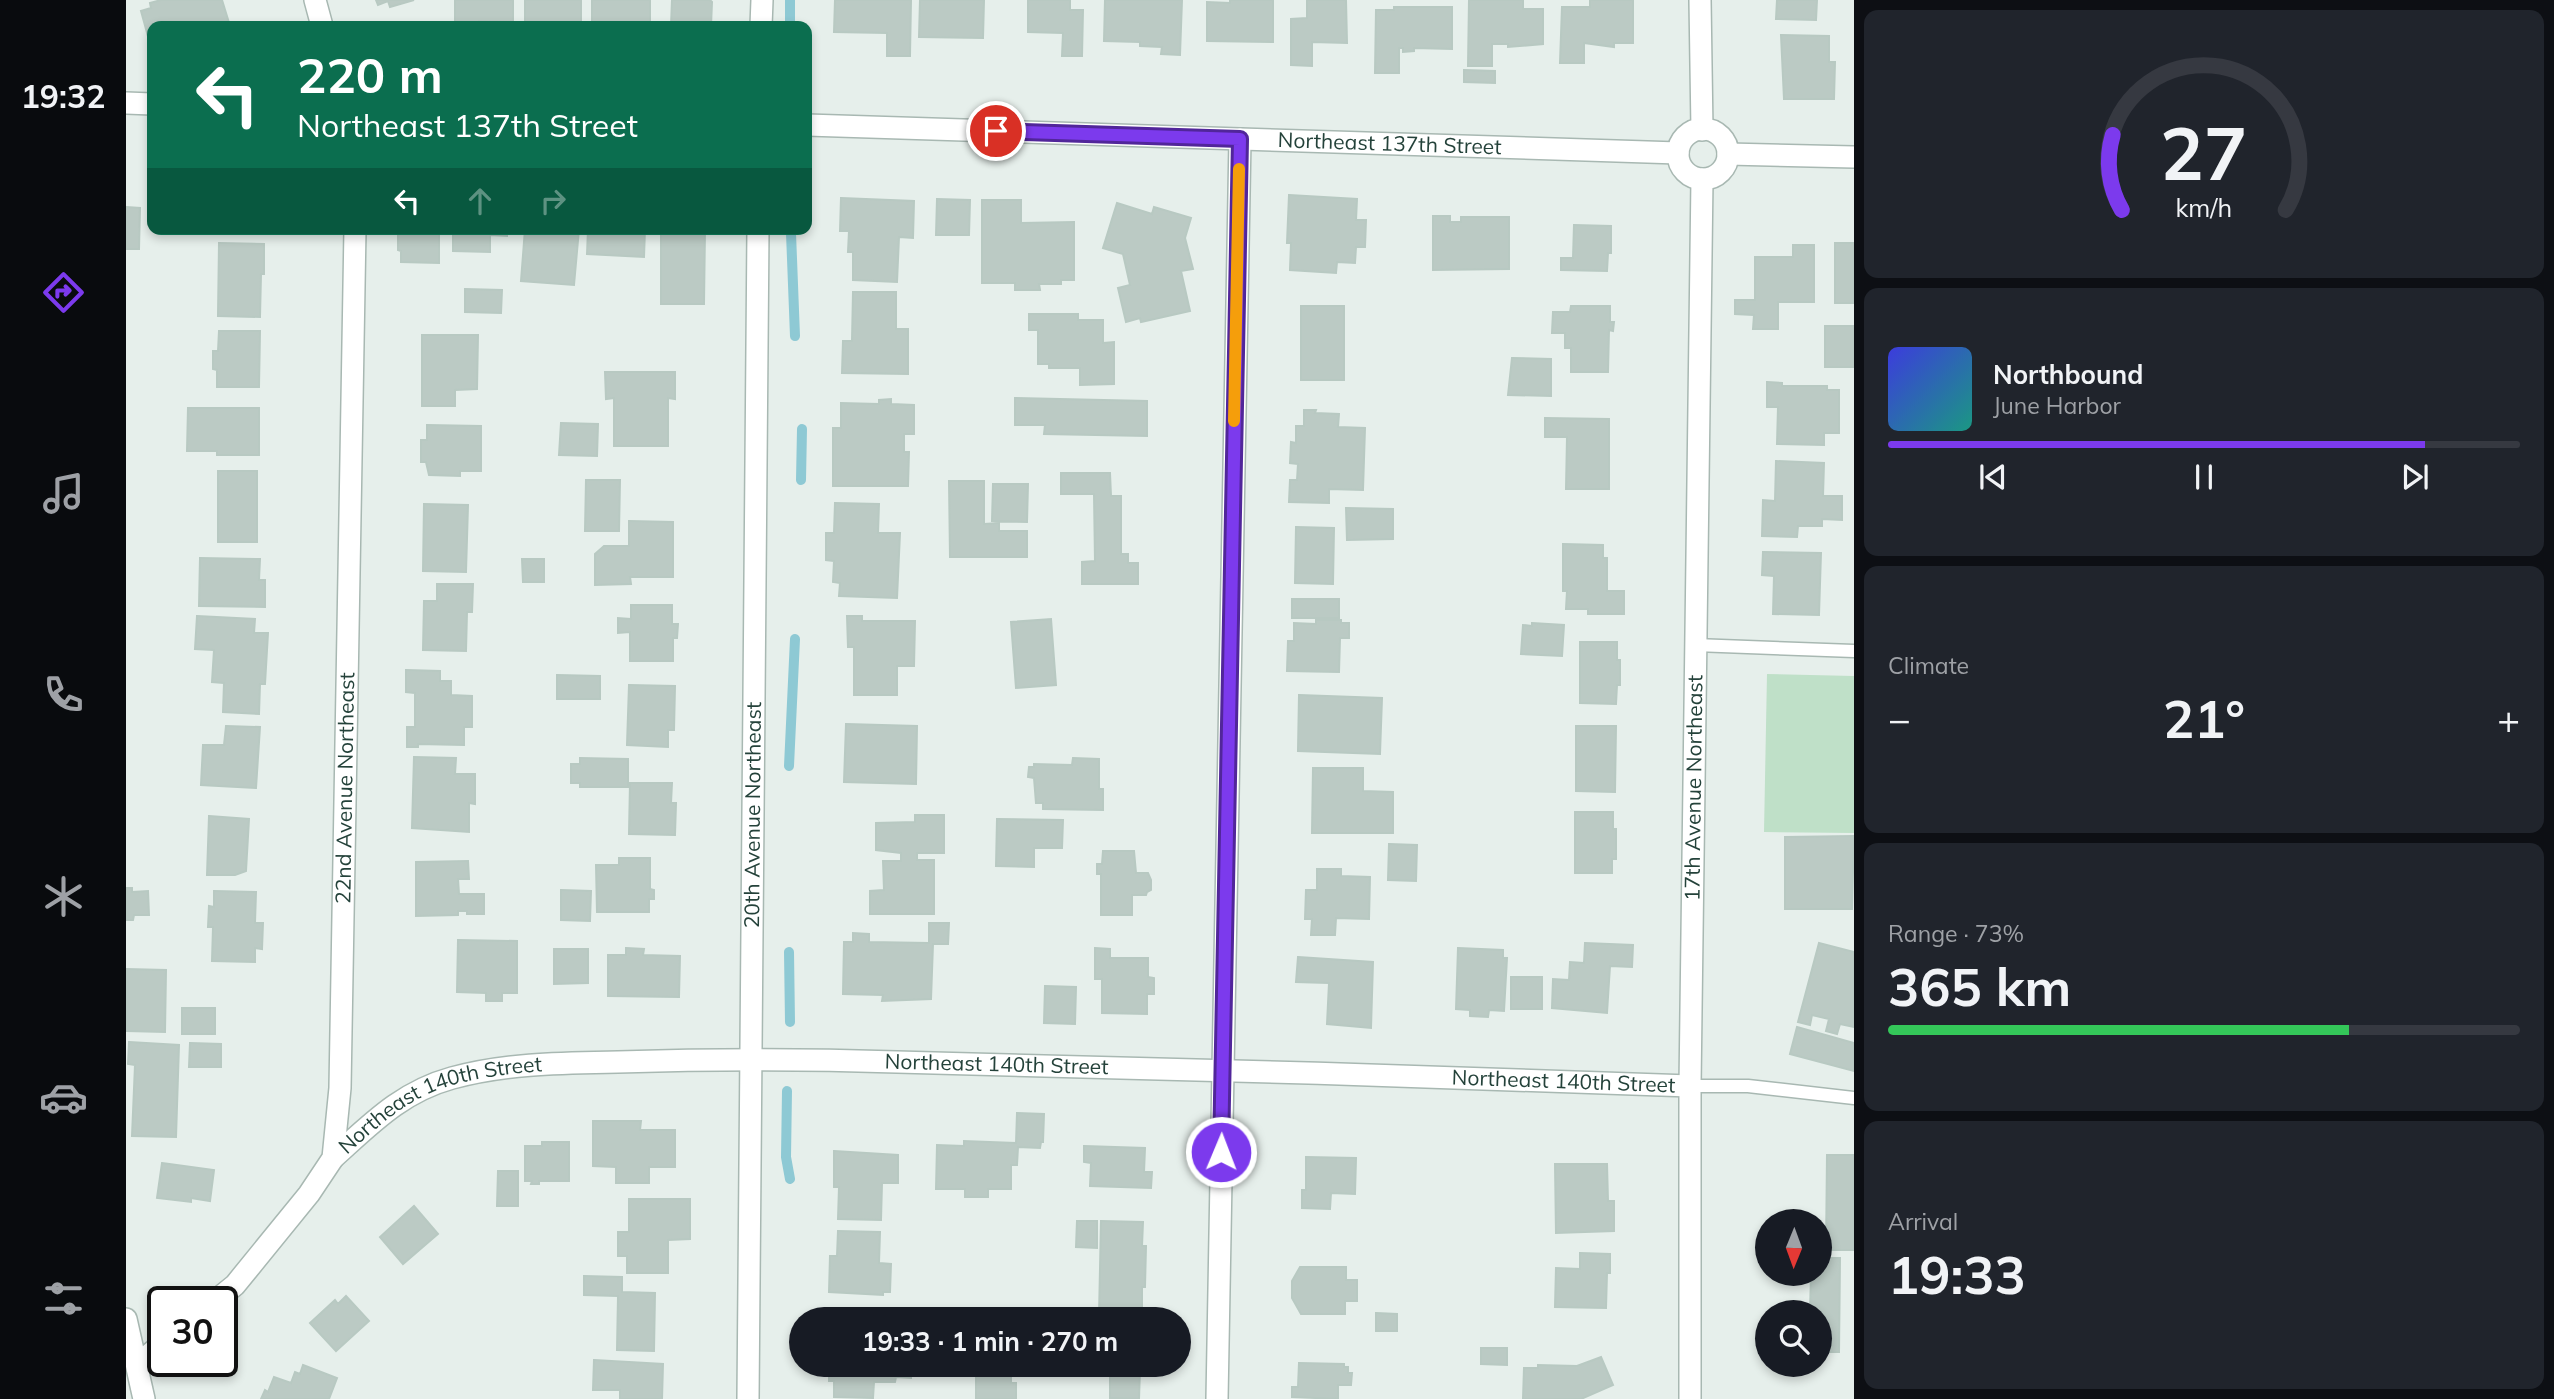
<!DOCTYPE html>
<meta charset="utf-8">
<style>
:root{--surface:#171b24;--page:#20242c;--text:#f1f3f6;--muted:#9ea1a6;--line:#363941;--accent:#7c3aed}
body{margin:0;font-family:Mulish,sans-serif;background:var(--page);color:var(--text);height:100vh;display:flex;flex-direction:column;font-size:26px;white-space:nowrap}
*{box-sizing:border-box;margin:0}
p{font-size:23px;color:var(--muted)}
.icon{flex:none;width:38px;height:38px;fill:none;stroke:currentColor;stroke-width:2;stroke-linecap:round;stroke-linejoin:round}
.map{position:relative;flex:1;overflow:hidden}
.panel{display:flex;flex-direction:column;gap:10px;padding:10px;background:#0d0f14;width:700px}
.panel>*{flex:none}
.banner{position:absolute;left:21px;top:21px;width:665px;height:214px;border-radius:14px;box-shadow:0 4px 10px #0003;background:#0b6e4f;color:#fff;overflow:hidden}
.needle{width:46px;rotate:181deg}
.fabs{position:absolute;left:1629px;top:1209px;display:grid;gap:14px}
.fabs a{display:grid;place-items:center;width:77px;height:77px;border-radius:50%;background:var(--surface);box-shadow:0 4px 10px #0003;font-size:35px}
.speed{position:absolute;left:21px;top:1286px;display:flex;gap:14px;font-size:35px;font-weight:700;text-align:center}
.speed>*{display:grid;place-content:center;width:91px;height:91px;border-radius:50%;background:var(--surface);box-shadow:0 4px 10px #0003;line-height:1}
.speed .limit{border:4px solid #111;border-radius:10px;background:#fff;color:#111}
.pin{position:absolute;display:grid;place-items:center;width:60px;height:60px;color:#fff;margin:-30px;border:4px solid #fff;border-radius:50%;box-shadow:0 2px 7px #0007}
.me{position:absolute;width:77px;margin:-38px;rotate:1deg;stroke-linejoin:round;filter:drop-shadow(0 0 5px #0008)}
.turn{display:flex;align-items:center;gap:24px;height:147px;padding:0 35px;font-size:32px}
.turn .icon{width:91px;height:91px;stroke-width:2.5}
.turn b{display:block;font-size:49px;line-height:60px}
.lanes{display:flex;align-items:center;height:66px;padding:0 35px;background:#0003;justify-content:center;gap:35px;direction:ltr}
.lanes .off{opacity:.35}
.big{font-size:52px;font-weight:700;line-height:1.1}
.panel .widget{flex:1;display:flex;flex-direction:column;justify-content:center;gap:10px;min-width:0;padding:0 24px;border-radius:14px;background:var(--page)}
.panel .dial{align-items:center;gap:0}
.dial svg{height:182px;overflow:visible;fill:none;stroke:var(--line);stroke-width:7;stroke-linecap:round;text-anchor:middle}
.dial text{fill:var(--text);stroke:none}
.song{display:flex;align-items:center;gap:21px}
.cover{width:84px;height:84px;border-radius:10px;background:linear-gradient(135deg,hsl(240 70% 55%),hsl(170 70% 35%))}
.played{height:7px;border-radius:4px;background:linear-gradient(90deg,var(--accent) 85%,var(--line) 85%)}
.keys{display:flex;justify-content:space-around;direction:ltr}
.heat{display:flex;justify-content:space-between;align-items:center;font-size:38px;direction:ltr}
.charge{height:10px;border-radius:5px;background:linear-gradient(90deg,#34c759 73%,var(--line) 0)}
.trip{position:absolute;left:663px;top:1307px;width:402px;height:70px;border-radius:35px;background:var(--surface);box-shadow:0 4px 10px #0003;font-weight:700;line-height:70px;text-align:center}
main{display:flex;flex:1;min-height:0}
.dock{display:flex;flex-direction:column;width:126px;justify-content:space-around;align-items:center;background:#090b0e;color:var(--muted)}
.dock .icon{width:49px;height:49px}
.dock .on{color:var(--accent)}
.dock b{font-size:32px;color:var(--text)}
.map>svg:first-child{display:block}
.park{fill:#bfe0c8}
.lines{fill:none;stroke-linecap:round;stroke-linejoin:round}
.stream{stroke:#8ec9d4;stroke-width:10}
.building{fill:#bbcac4;stroke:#b8c9c2;stroke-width:2}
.lane-casing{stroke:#a8b8b2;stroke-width:15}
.street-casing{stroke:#a8b8b2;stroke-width:24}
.lane{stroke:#fff;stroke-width:12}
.street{stroke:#fff;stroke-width:21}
.route-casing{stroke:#51269a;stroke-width:18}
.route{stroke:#7c3aed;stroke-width:12}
.slow{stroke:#f59e0b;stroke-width:12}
.labels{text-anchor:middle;stroke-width:5;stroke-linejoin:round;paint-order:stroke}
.street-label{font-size:21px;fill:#24423a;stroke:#f7fbf9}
</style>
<main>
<nav class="dock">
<b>19:32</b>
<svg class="icon on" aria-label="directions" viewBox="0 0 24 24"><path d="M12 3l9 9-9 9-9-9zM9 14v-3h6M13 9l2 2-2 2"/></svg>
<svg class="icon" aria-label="music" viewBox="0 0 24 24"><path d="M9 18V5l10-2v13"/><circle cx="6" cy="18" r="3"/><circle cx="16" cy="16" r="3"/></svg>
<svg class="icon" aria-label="phone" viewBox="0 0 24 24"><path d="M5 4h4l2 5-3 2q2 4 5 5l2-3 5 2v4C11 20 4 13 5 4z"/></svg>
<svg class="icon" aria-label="climate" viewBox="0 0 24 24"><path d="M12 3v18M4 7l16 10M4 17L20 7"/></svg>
<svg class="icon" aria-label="car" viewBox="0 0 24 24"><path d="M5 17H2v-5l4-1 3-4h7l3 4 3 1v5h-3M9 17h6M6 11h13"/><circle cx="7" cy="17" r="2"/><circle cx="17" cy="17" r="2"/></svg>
<svg class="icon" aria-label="filters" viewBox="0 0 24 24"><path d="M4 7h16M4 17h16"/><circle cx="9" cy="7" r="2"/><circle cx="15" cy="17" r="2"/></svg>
</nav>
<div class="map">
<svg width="1728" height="1399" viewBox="0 0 1728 1399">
<rect width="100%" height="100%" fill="#e6efeb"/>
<path class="park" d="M1641 674 1728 676V833L1638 832Z"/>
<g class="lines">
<path class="stream" d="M664 26V0
M665 233 669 336
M675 480 676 429
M663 766 669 639
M663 952 664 1022
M661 1091 660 1157 664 1179"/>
</g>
<path class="building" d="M35 0H96L104 26H26V51L15 11 25 8 24 3Z
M250 0H288L264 7 262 1 252 5Z
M329 0H387V22L353 21V26H329Z
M399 0H455V26H429V23L399 22Z
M466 0H524V26H466Z
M546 0H584L586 2 585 26H545Z
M709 0H785L784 56H761V33L708 32Z
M794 0H858L857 38 793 37Z
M902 0H944V10H957L956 56H936L937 33 902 32Z
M979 0H1056L1054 55 1035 54 1036 47 1014 46V42L978 41Z
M1104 0H1147V42L1081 41V2L1104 3Z
M1181 0H1220L1221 43 1186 42V66L1165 65V19L1181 18Z
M1343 0H1397V9H1417V44L1382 47V44H1366V66H1342Z
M1464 0H1507V43H1488V47L1458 43V63H1434L1436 7H1464Z
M1651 0H1691L1690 20 1650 19Z
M1268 7H1326V49L1288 48V51L1277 52V48H1273V73H1249L1250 10H1268Z
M1655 35 1703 36V62H1709L1708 99H1658Z
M1338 70 1369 71V83L1338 82Z
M1163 195 1231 199 1230 220H1240L1239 247H1230L1229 263 1211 262 1210 273 1164 270 1165 243H1161Z
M715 198 788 201 787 238 773 237 771 282 727 280V252H722L723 231H714Z
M811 199 844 200 843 235H810Z
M856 200H895V223L948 222V280H935V284H913L914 290H889V283H856Z
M991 203 1026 214 1028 207 1065 218 1059 238 1067 269 1055 271 1064 311 1015 322 1014 318 1000 322 992 288 1004 285 997 254 977 248Z
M0 207 14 208 13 249H0Z
M1307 216H1324V222H1335V217H1383V269L1307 270Z
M1448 225 1485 226V253H1482L1481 271 1435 270V258H1447Z
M272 229H313V263L275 262V251L272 250Z
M327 229H381V236L364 235V252L327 251Z
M399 229H453L448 285 395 281Z
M462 229H519L518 257 461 254Z
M535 229H579L578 304H535Z
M93 243 138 244V274H135L134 317 92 316Z
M1709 243H1728V303H1709Z
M1667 245H1688V302H1652V329H1627L1628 315 1609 314V300H1629V257H1667Z
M339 289 376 290 375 313 339 312Z
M727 292H770V329H782V374L716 373 717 341H726Z
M1175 306H1218V380H1175Z
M1445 306H1484V322H1488L1487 331 1483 330 1482 372H1445V348H1439V333H1426L1427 312H1444Z
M903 314H952V320H977V343L988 342V384L954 385V368H923V364H912V330H903Z
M1699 326H1728V367H1699Z
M93 331H134L133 387H91V370L87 369V351H92Z
M296 335H352L351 389 329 390V406H296Z
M1386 358 1425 359V396L1382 395Z
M479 372H549V399L542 398V446H488V398L480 399Z
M1641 382 1656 383V386H1701V390H1713V433H1698V445L1651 444 1652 407H1641Z
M889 398 1021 401V436L918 434 919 425H889Z
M765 399V404L788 405V434H778V452H783L782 486H707V428H715V403L753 404V400Z
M62 408H133V455H91V451H61Z
M1178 410H1190L1189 413 1213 414 1212 427 1239 428 1237 490 1203 489V503L1163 502 1164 480H1171L1172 464 1164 463 1165 442 1170 443V426H1178Z
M1419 418 1483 419V489H1440L1441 437H1419Z
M435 423 472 424 471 456 433 455Z
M301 425 355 426V471H334V476L303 475 300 462H295V440H301Z
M1650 461 1698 463 1697 496H1716V520L1696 519V526H1672L1671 537 1636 536 1637 500 1649 501Z
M92 471H131V542H92Z
M935 473H984L985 496H995V554H1002V563H1012V584H956V562L969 561 968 494H935Z
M460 480H494L493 531H459Z
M823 481H858V524L873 523V531H901V557H824Z
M867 484H902L901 522 866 521Z
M709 503 753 504 752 533H774L771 598 713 596 714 583 707 582 708 561 700 560V533H708Z
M298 504 342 505 340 572 297 571Z
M1220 508 1267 509V539L1221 540Z
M503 521 547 522V577H504L505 584 469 585V554L478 546H503Z
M1170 527 1208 528 1207 584 1169 583Z
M1437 544 1477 545V558H1481V591H1498V614H1462V609H1440L1441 591H1437Z
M1637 552 1695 553 1693 615 1647 614 1648 576 1636 575Z
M74 558 134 559 133 580H139V607L73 606Z
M396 559H418V582H397Z
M311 584H347L346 612H341L340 651 297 650 298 601H311Z
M1166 599H1213V618H1166Z
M505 605H546V624H552L551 638H547V661H504V632L492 633V618L505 619Z
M71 616 129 619 128 633H142L139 684H134L133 714 97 712 98 683 86 682 88 650 69 649Z
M721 616H736V621H789L788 666H771V695H728V647H722Z
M925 619 930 685 890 688 885 622Z
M1190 620H1215V623H1223V638H1214L1213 672 1161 671 1162 641H1168V623L1190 624Z
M1406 623 1438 625 1436 656 1395 654 1397 625 1406 626Z
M1454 642H1491V660H1494V685H1491L1490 704 1454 703Z
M280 670 314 671V681H325V695L346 696V727H338V745L292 744V747H281V727H289V693L280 692Z
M431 675 474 676V699H431Z
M503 685 549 686 548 730H542V747L501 745Z
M1173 695 1256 698 1254 754 1172 751Z
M720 724 791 726 790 784 718 782Z
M100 726 134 727 130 788 75 785 77 745H98Z
M1450 726H1490L1489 792 1450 791Z
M288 757 330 758 329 774H349V804L343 803V832L286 828Z
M454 758 502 759V787H454V783H445V764H454Z
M947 758 973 759V789H977V810L917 809V803H910L908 778 902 777 903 767H908V764L946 765Z
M1187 768H1237V791L1267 792V833H1186Z
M504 783H546L545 803H550L549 835 503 834Z
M1449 812H1487V829H1490V859H1486V873H1449Z
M789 815H818V853H791V860H808V914H744V891L758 890 757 861H775V853L750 850V823L789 822Z
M83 816 123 819 120 871 109 875H81Z
M871 819 937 820 936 848H908V867L870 866Z
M1728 836 1726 909H1659V837Z
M1263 844 1291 845 1290 881 1262 880Z
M977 851H1008L1010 873H1022L1025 880V890L1021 892 1020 895H1006V915H975V874H971V864H976Z
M493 858H524V889L528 890V899H523V912H471L470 865H493Z
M342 861 343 879H332L333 894H358V914H341V911H332V915L290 916V862Z
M1191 869H1215V876L1244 877 1243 919 1210 918 1209 935H1185L1186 919H1179L1180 890H1191Z
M0 888H6V892L22 891 23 915H8L7 920H0Z
M435 890 465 891 464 921 435 920Z
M88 891 130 892 129 923H137L136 949 129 948V962L86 961 87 927H82L83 906 88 907Z
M803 923H823L822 944H807L805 999 756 1001 757 995 717 994 718 942H727V933L743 934V942L803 943Z
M332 940 391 941V993H376V1001H360V993L331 992Z
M1459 943 1507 945 1506 967 1484 966 1481 1013 1426 1008 1427 979 1443 980 1444 962 1458 963Z
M1693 943 1728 952V1027L1714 1024 1711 1034 1700 1031 1703 1019 1686 1015 1684 1025 1672 1022Z
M500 948 518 949 517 955 554 956 553 997 482 996V955H500Z
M969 948 984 949V958H1022V977L1028 978V994H1021V1014L976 1013V979H969Z
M1332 948 1377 950V958H1381L1378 1011 1363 1010 1362 1017 1344 1016V1010L1330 1009Z
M428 949H462V983L428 984Z
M1172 957 1247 962 1245 1028 1201 1024 1203 983 1170 982Z
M0 969 40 970 39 1032 0 1031Z
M1385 977H1416V1009H1385Z
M919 986 950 987 949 1024 918 1023Z
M56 1008H89V1034H56Z
M1671 1027 1728 1043V1071L1664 1054Z
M3 1042 53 1045 50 1137 6 1136 9 1065 2 1064Z
M64 1043 95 1044V1067H63Z
M891 1113 918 1114 917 1142H915L914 1148 892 1147 891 1165H885V1189H862V1197H839V1189H810L811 1145 838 1146V1141L890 1143Z
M467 1121H515L514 1130H549V1167H523V1183H490V1167L467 1166Z
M416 1142H443V1181H413V1184H405L406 1181H399V1146H416Z
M958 1146 1019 1148 1018 1172H1026L1025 1188 964 1186 965 1163 958 1162Z
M708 1151 772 1155V1183H756L755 1220 712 1219 713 1187H708Z
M1701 1155H1728V1250H1700Z
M1180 1157 1230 1158 1229 1194 1205 1193 1204 1209 1176 1208V1190H1180Z
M36 1163 88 1170 84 1201 65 1198V1202L31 1198Z
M1429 1164H1481L1482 1201H1488V1231L1430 1233Z
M372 1171H392V1206H371Z
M503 1199H564V1239L542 1240V1273H501V1256H492V1232H503Z
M288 1206 312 1234 277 1264 254 1237Z
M951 1221H971V1248L950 1247Z
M975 1221 1017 1222 1016 1246H1020L1019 1287H1016V1316H973Z
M712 1231 754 1232 753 1263 765 1264 764 1292H757V1295L703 1292 704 1256H711Z
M1454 1253 1484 1254V1273H1481L1480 1308 1429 1307 1430 1268 1454 1269Z
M1694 1258H1714L1713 1352H1694V1312H1684L1685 1274H1694Z
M1174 1267H1220V1280H1231V1301H1219V1314H1175L1166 1298V1281Z
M458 1276 496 1277V1292L529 1293 528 1351 491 1350 492 1296 458 1295Z
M220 1296 243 1321 210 1351 184 1323 209 1300 212 1304Z
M1250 1313 1271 1314V1331H1250Z
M1355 1348H1381V1365L1355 1364Z
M1475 1357 1487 1385 1455 1399H1397L1398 1368H1412V1365L1451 1366Z
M468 1360 537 1364 536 1399H494V1390H467Z
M1173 1363 1218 1364V1367H1222V1373H1226L1225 1385H1212V1399L1166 1397V1387H1172Z
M177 1365 211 1378 203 1399H135L139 1390 142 1392 148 1377 165 1383 169 1372 174 1374Z
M703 1365H785V1378L770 1377 769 1382H748L747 1398 708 1397V1381H703Z
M960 1365H1010V1369H1014L1013 1399 984 1398V1369H960Z
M885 1372V1383H890V1399H850V1373Z"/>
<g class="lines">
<defs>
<path id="lane" d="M1569 645 1728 651
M1564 1086H1622L1728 1098"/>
<g id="street">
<path d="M189 0 196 26"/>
<path d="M1574 0 1576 130"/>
<path d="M635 26 636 0"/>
<path d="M0 103 26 104"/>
<path id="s1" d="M681 125 1552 153"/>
<circle cx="1577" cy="154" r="25"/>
<path d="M1602 154 1728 157"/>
<path id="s2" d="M207 1158C245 1124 275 1092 326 1078 380 1063 438 1063 492 1062 585 1059 678 1059 771 1062 1035 1068 1300 1076 1564 1086"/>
<path id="s3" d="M88 1302 109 1285 183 1194 207 1158 214 1088 229 229"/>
<path d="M0 1319 18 1399"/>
<path d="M12 1364 37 1343"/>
<path id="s4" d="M622 1399 632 229"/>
<path d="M1091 1399 1114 139"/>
<path id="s5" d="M1564 1399V1086L1576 179"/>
</g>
</defs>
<use href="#lane" class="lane-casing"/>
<use href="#street" class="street-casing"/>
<use href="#lane" class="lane"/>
<use href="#street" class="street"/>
</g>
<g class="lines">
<defs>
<path id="route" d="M870 131 1114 139 1095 1152"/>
</defs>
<use href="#route" class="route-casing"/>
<use href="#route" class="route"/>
<path class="slow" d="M1108 421 1113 169"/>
</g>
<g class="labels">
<g class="street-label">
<text dy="7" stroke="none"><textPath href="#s1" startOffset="583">Northeast 137th Street</textPath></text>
<text dy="7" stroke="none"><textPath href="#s3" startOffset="558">22nd Avenue Northeast</textPath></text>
<text dy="7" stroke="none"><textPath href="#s5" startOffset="611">17th Avenue Northeast</textPath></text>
<text dy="7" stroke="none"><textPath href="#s4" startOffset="584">20th Avenue Northeast</textPath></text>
<text dy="7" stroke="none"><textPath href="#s2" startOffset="691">Northeast 140th Street</textPath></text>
<text dy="7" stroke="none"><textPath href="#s2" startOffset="1258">Northeast 140th Street</textPath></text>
<text dy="7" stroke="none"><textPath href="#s2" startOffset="124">Northeast 140th Street</textPath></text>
</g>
</g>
</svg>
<div class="fabs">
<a><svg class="needle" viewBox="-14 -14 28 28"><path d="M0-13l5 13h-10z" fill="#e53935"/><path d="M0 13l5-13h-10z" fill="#9ea1a6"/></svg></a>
<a><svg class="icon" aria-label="search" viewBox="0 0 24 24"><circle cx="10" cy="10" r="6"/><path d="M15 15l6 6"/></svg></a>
</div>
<div class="speed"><div class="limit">30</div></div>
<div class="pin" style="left:870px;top:131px;background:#d93025"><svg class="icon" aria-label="arrive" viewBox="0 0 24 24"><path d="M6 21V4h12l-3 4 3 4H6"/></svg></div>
<svg class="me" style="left:1095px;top:1152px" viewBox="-20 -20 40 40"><circle r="17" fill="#7c3aed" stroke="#fff" stroke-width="3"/><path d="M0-11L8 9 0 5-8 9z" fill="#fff"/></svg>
<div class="trip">19:33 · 1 min · 270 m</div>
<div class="banner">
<div class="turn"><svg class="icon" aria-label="left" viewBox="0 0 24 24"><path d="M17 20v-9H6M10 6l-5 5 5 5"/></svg><div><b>220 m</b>Northeast 137th Street</div></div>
<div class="lanes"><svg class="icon" aria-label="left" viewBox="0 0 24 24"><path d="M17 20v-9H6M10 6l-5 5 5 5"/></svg><svg class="icon off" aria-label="ahead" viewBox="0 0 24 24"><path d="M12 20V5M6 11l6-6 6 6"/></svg><svg class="icon off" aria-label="right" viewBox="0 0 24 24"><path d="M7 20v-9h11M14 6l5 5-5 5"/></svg></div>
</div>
</div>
<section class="panel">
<div class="widget dial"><svg viewBox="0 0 100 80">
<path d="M14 69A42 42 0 1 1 86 69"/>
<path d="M14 69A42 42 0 0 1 10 36" stroke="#7c3aed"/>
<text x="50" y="56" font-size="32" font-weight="700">27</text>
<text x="50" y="72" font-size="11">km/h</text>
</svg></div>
<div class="widget">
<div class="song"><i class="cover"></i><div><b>Northbound</b><p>June Harbor</p></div></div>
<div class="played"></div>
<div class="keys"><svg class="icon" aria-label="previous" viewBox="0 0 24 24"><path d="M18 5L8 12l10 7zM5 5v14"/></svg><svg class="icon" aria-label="pause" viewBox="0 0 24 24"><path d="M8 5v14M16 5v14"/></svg><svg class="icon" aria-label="next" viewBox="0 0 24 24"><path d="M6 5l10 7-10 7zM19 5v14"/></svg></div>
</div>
<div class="widget"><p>Climate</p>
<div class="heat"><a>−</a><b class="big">21°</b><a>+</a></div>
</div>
<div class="widget"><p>Range · 73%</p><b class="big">365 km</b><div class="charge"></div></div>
<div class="widget"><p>Arrival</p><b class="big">19:33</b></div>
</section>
</main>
